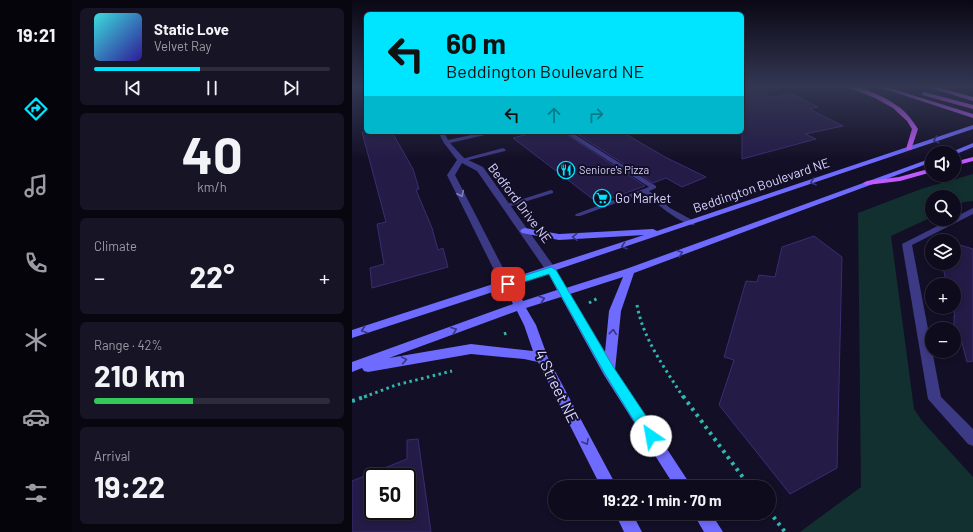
<!DOCTYPE html>
<meta charset="utf-8">
<style>
:root{--surface:#0e0b1c;--page:#171425;--text:#f1f3f6;--muted:#9b9ba3;--line:#2e2b3b;--accent:#00e5ff}
body{margin:0;font-family:Barlow,sans-serif;background:var(--page);color:var(--text);height:100vh;display:flex;flex-direction:column;font-size:15px;white-space:nowrap}
*{box-sizing:border-box;margin:0}
p{font-size:13px;color:var(--muted)}
.icon{flex:none;width:22px;height:22px;fill:none;stroke:currentColor;stroke-width:2;stroke-linecap:round;stroke-linejoin:round}
.map{position:relative;flex:1;overflow:hidden}
.panel{display:flex;flex-direction:column;gap:8px;padding:8px;background:#08060f;width:280px}
.panel>*{flex:none}
.guide{position:absolute;left:12px;top:12px;width:380px;height:122px;border-radius:6px;box-shadow:0 2px 6px #0003,0 0 0 1px var(--line);background:#00e5ff;color:#111;overflow:hidden}
.tools{position:absolute;left:573px;top:146px;display:grid;gap:8px}
.tools a{display:grid;place-items:center;width:36px;height:36px;border-radius:50%;background:var(--surface);box-shadow:0 2px 6px #0003,0 0 0 1px var(--line);font-size:20px}
.speed{position:absolute;left:12px;top:468px;display:flex;gap:8px;font-size:20px;font-weight:700;text-align:center}
.speed>*{display:grid;place-content:center;width:52px;height:52px;border-radius:50%;background:var(--surface);box-shadow:0 2px 6px #0003,0 0 0 1px var(--line);line-height:1}
.speed .limit{border:2px solid #111;border-radius:6px;background:#fff;color:#111}
.pin{position:absolute;display:grid;place-items:center;width:34px;height:34px;color:#fff;margin:-17px;border-radius:8px;box-shadow:0 2px 6px #0006}
.me{position:absolute;width:44px;margin:-22px;rotate:327deg;stroke-linejoin:round;filter:drop-shadow(0 0 3px #0008)}
.turn{display:flex;align-items:center;gap:14px;height:84px;padding:0 16px;font-size:18px}
.turn .icon{width:52px;height:52px;stroke-width:2.5}
.turn b{display:block;font-size:28px;line-height:34px}
.lanes{display:flex;align-items:center;height:38px;padding:0 16px;background:#0003;justify-content:center;gap:20px;direction:ltr}
.lanes .off{opacity:.35}
.big{font-size:30px;font-weight:700;line-height:1.1}
.panel .card{flex:1;display:flex;flex-direction:column;justify-content:center;gap:6px;min-width:0;padding:0 14px;border-radius:6px;background:var(--page)}
.panel .dial{align-items:center;gap:0}
.dial b{font-size:52px;line-height:1}
.song{display:flex;align-items:center;gap:12px}
.cover{width:48px;height:48px;border-radius:6px;background:linear-gradient(135deg,hsl(180 70% 55%),hsl(250 70% 35%))}
.played{height:4px;border-radius:2px;background:linear-gradient(90deg,var(--accent) 45%,var(--line) 45%)}
.keys{display:flex;justify-content:space-around;direction:ltr}
.heat{display:flex;justify-content:space-between;align-items:center;font-size:22px;direction:ltr}
.charge{height:6px;border-radius:3px;background:linear-gradient(90deg,#34c759 42%,var(--line) 0)}
.trip{position:absolute;left:196px;top:480px;width:228px;height:40px;border-radius:20px;background:var(--surface);box-shadow:0 2px 6px #0003,0 0 0 1px var(--line);font-weight:700;line-height:40px;text-align:center}
main{display:flex;flex:1;min-height:0}
.menu{display:flex;flex-direction:column;width:72px;justify-content:space-around;align-items:center;background:#06040b;color:var(--muted)}
.menu .icon{width:28px;height:28px}
.menu .selected{color:var(--accent)}
.menu b{font-size:18px;color:var(--text)}
.map>svg:first-child{display:block}
.green{fill:#12302f}
.building{fill:#241b47;stroke:#3b2d73;fill-rule:evenodd}
.lines{fill:none;stroke-linecap:round;stroke-linejoin:round}
.path-far1{stroke:#2fb8b0;stroke-width:3;stroke-dasharray:2.5 3.5;stroke-linecap:butt}
.path{stroke:#2fb8b0;stroke-width:4;stroke-dasharray:3 4.5;stroke-linecap:butt}
.service{fill:#3d3a85;fill-rule:evenodd}
.minor{fill:#3d3a85;fill-rule:evenodd}
.secondary{fill:#6f6bff;fill-rule:evenodd}
.primary{fill:#c25bff;fill-rule:evenodd}
.oneway{stroke:#38347d}
.oneway2{stroke:#837fbc}
.route{fill:#00e5ff;stroke:#0095a6}
.labels{text-anchor:middle;stroke-width:4;stroke-linejoin:round;paint-order:stroke}
.far-poi-label{font-size:11px;fill:#d9d4ff;stroke:#130f26;text-anchor:start}
.street-label{font-size:13px;fill:#d9d4ff;stroke:#130f26}
.poi-label{font-size:13px;fill:#d9d4ff;stroke:#130f26;text-anchor:start}
.near-street-label{font-size:16px;fill:#d9d4ff;stroke:#130f26}
</style>
<main>
<nav class="menu">
<b>19:21</b>
<svg class="icon selected" aria-label="directions" viewBox="0 0 24 24"><path d="M12 3l9 9-9 9-9-9zM9 14v-3h6M13 9l2 2-2 2"/></svg>
<svg class="icon" aria-label="music" viewBox="0 0 24 24"><path d="M9 18V5l10-2v13"/><circle cx="6" cy="18" r="3"/><circle cx="16" cy="16" r="3"/></svg>
<svg class="icon" aria-label="phone" viewBox="0 0 24 24"><path d="M5 4h4l2 5-3 2q2 4 5 5l2-3 5 2v4C11 20 4 13 5 4z"/></svg>
<svg class="icon" aria-label="climate" viewBox="0 0 24 24"><path d="M12 3v18M4 7l16 10M4 17L20 7"/></svg>
<svg class="icon" aria-label="car" viewBox="0 0 24 24"><path d="M5 17H2v-5l4-1 3-4h7l3 4 3 1v5h-3M9 17h6M6 11h13"/><circle cx="7" cy="17" r="2"/><circle cx="17" cy="17" r="2"/></svg>
<svg class="icon" aria-label="filters" viewBox="0 0 24 24"><path d="M4 7h16M4 17h16"/><circle cx="9" cy="7" r="2"/><circle cx="15" cy="17" r="2"/></svg>
</nav>
<section class="panel">
<div class="card">
<div class="song"><i class="cover"></i><div><b>Static Love</b><p>Velvet Ray</p></div></div>
<div class="played"></div>
<div class="keys"><svg class="icon" aria-label="previous" viewBox="0 0 24 24"><path d="M18 5L8 12l10 7zM5 5v14"/></svg><svg class="icon" aria-label="pause" viewBox="0 0 24 24"><path d="M8 5v14M16 5v14"/></svg><svg class="icon" aria-label="next" viewBox="0 0 24 24"><path d="M6 5l10 7-10 7zM19 5v14"/></svg></div>
</div>
<div class="card dial"><b>40</b><p>km/h</p></div>
<div class="card"><p>Climate</p>
<div class="heat"><a>−</a><b class="big">22°</b><a>+</a></div>
</div>
<div class="card"><p>Range · 42%</p><b class="big">210 km</b><div class="charge"></div></div>
<div class="card"><p>Arrival</p><b class="big">19:22</b></div>
</section>
<div class="map">
<svg width="621" height="532" viewBox="0 0 621 532">
<rect width="100%" height="100%" fill="#130f26"/>
<path class="green" d="M621 174V201L612 202 602 206V197H580V217L539 236 562 409 570 421 621 477V532H448L509 487 506 213 569 189Z"/>
<path class="building" d="M390 89H412L419 98 439 94 466 107 457 109 491 126 453 134 464 139 390 159Z
M10 132H40L61 169 67 189 64 190 80 228 86 250 91 248 96 267 20 288 18 268 32 264 25 224 34 222Z
M184 132H211L293 186 246 203 161 138Z
M222 132H270L313 157 354 177 330 187 314 178 301 183Z
M462 236 490 257 485 468 438 494 367 405 382 360 372 357 394 281 405 282 407 275 423 277 430 247Z
M602 243 621 249V361L615 362 608 335 602 334V316L603 317 601 307 602 285H595L590 263H602Z
M66 439 79 532H0V481L55 459V440ZM21 477H55V511H21Z"/>
<g class="lines">
<path class="path-far1" d="M237 303 246 298
M285 305C291 339 313 368 331 397
M152 334 157 332
M12 397 44 385 100 371"/>
<path class="path" d="M331 396 398 487
M0 401 15 396
M417 511 433 532"/>
<path class="service" d="M212 132H219L304 186V188L297 191 318 208 342 221 343 223 342 225C331 226 301 201 292 193L228 216H224L223 215 224 214 297 187Z
M151 148 154 150 153 151 109 162 106 160Z
M199 190 201 191V193L156 207 154 208 151 206 152 205Z"/>
<path class="minor" d="M86 132H92L96 140 133 132H146L98 143 112 158 131 167 203 268 204 270 203 272H195L125 171 110 163 103 175 151 268 161 284 156 287 152 286 141 268 95 175 105 160 92 143Z
M621 208V214L560 245 589 397 621 429V446L616 444 576 399 550 244Z"/>
<path class="secondary" d="M621 125V129L204 270 214 288 274 269 580 158V162L282 273 269 311 263 370 340 487H323L252 375 209 297 174 308 184 325 196 358 265 487H249L186 362 172 359 119 354 16 372 12 371 10 368 0 372V362L161 304 153 288 0 338V330L292 235 207 240 170 233 168 231 170 229 173 228 207 234 301 229 305 231ZM196 273 205 290 171 301 162 285ZM271 277 257 311 253 352 218 294ZM165 311 172 325 181 351 119 344 37 358Z
M621 143V147L602 155V153H597Z
M263 513H280L290 532H272Z
M341 513H359L371 532H352Z"/>
<path class="primary" d="M493 86C508 84 542 101 553 112 558 117 562 123 566 129L559 150 554 149 560 129 555 121 541 108 523 98Z
M524 86H531L621 114V118Z
M575 86H581L621 97V101L575 87Z
M572 92 621 105V109L570 95 569 94Z
M621 157V161L602 166V162Z
M580 168V172L548 181 515 185 511 183 515 181 547 177Z"/>
</g>
<defs><path id="oneway-chevron" d="M-2-3.5L2.5 0L-2 3.5" fill="none" stroke-width="1.6" stroke-linecap="round" stroke-linejoin="round"/></defs>
<g class="oneway">
<use href="#oneway-chevron" transform="translate(584 140) rotate(161)"/>
<use href="#oneway-chevron" transform="translate(461 182) rotate(161)"/>
<use href="#oneway-chevron" transform="translate(223 237) rotate(179)"/>
<use href="#oneway-chevron" transform="translate(272 246) rotate(162)"/>
<use href="#oneway-chevron" transform="translate(328 253) rotate(-20)"/>
<use href="#oneway-chevron" transform="translate(190 299) rotate(-18)"/>
<use href="#oneway-chevron" transform="translate(12 330) rotate(162)"/>
<use href="#oneway-chevron" transform="translate(102 330) rotate(-20)"/>
<use href="#oneway-chevron" transform="translate(261 332) rotate(-84)"/>
<use href="#oneway-chevron" transform="translate(52 360) rotate(-10)"/>
<use href="#oneway-chevron" transform="translate(234 442) rotate(62)"/>
</g>
<use class="oneway2" href="#oneway-chevron" transform="translate(109 194) rotate(63)"/>
<linearGradient id="sky" x2="0" y2="1"><stop stop-color="#0a0815"/><stop offset="0.54" stop-color="#333752"/><stop offset="1" stop-color="#333752" stop-opacity="0"/></linearGradient>
<rect width="621" height="160" fill="url(#sky)"/>
<path class="route" d="M199 267 204 270 262 368 304 431 306 436 304 440 299 441 294 440 253 374 197 274 156 287 151 284 152 282Z"/>
<defs>
<symbol id="restaurant-ring" viewBox="-11 -11 22 22"><circle r="9.5" fill="#130f26" stroke="#00e5ff" stroke-width="1.5"/><path d="M-5-6h1v4h1v-4h1v4h1v-4h1v5L-1.5 .5V6h-2V.5L-5-1ZM5-6V6H3V1.5H1.5Q1.5-4 5-6Z" fill="#00e5ff"/></symbol>
<symbol id="supermarket-ring" viewBox="-11 -11 22 22"><circle r="9.5" fill="#130f26" stroke="#00e5ff" stroke-width="1.5"/><path d="M-6-5.5h2.5l.6 2H6L4.5 2H-2.5L-4.4-4H-6ZM-1.5 3.2a1.3 1.3 0 1 0 .1 0ZM3 3.2a1.3 1.3 0 1 0 .1 0Z" fill="#00e5ff"/></symbol>
</defs>
<g fill-rule="evenodd">
<use href="#restaurant-ring" x="204" y="160" width="20" height="20"/>
<use href="#supermarket-ring" x="240" y="188" width="20" height="20"/>
</g>
<g class="labels">
<g class="far-poi-label">
<text x="227" y="174">Seniore's Pizza</text>
</g>
<g class="street-label">
<text transform="translate(409 185) rotate(-19)" y="5">Beddington Boulevard NE</text>
<text transform="translate(168 203) rotate(53)" y="5">Bedford Drive NE</text>
</g>
<g class="poi-label">
<text x="263" y="203">Go Market</text>
</g>
<g class="near-street-label">
<text transform="translate(205 386) rotate(64)" y="6">4 Street NE</text>
</g>
</g>
</svg>
<div class="tools">
<a><svg class="icon" aria-label="sound" viewBox="0 0 24 24"><path d="M4 9h4l5-4v14l-5-4H4zM17 9q2 3 0 6"/></svg></a>
<a><svg class="icon" aria-label="search" viewBox="0 0 24 24"><circle cx="10" cy="10" r="6"/><path d="M15 15l6 6"/></svg></a>
<a><svg class="icon" aria-label="layers" viewBox="0 0 24 24"><path d="M12 4l9 5-9 5-9-5zM3 14l9 5 9-5"/></svg></a>
<a>+</a>
<a>−</a>
</div>
<div class="speed"><div class="limit">50</div></div>
<div class="pin" style="left:156px;top:284px;background:#d93025"><svg class="icon" aria-label="arrive" viewBox="0 0 24 24"><path d="M6 21V4h12l-3 4 3 4H6"/></svg></div>
<svg class="me" style="left:299px;top:436px" viewBox="-20 -20 40 40"><circle r="19" fill="#fff"/><path d="M0-13L10 11 0 6-10 11z" fill="#00e5ff"/></svg>
<div class="trip">19:22 · 1 min · 70 m</div>
<div class="guide">
<div class="turn"><svg class="icon" aria-label="left" viewBox="0 0 24 24"><path d="M17 20v-9H6M10 6l-5 5 5 5"/></svg><div><b>60 m</b>Beddington Boulevard NE</div></div>
<div class="lanes"><svg class="icon" aria-label="left" viewBox="0 0 24 24"><path d="M17 20v-9H6M10 6l-5 5 5 5"/></svg><svg class="icon off" aria-label="ahead" viewBox="0 0 24 24"><path d="M12 20V5M6 11l6-6 6 6"/></svg><svg class="icon off" aria-label="right" viewBox="0 0 24 24"><path d="M7 20v-9h11M14 6l5 5-5 5"/></svg></div>
</div>
</div>
</main>
